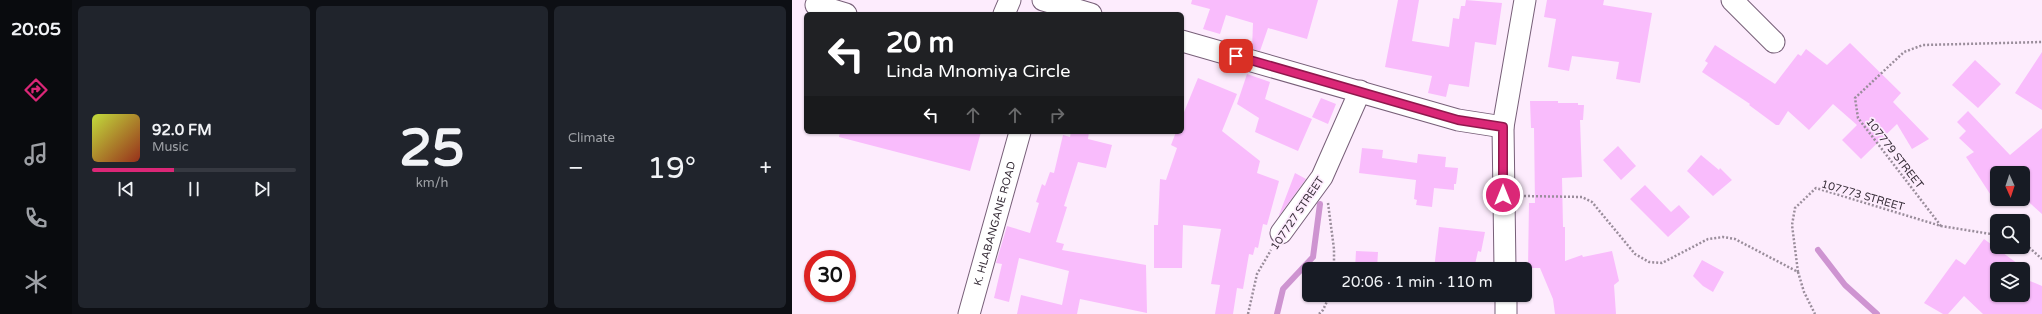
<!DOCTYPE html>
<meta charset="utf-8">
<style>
:root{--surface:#171b24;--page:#20242c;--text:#f1f3f6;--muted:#9ea1a6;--line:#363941;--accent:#db2777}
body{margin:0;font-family:"Varela Round",sans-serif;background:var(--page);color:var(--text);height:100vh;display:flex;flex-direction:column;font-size:15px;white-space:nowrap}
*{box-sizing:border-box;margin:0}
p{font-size:13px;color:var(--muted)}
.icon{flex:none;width:22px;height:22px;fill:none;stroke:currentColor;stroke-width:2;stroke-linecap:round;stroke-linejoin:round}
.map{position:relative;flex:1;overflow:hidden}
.details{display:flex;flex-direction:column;gap:6px;padding:6px;background:#0d0f14;width:720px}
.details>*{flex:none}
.hud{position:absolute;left:12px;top:12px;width:380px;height:122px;border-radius:6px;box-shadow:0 1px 3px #0004;background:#202124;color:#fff;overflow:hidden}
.needle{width:26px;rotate:177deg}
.tools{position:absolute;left:1198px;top:166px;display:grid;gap:8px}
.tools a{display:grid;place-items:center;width:40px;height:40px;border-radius:6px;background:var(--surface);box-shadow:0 1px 3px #0004;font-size:20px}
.speed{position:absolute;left:12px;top:250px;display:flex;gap:8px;font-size:20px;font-weight:700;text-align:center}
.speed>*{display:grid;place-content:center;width:52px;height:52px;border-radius:50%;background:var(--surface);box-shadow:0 1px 3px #0004;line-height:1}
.speed .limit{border:6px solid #d22;background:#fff;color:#111}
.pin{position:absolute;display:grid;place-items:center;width:34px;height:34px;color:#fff;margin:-17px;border-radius:8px;box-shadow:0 2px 6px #0006}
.me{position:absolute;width:44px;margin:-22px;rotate:0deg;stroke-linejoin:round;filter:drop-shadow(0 0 3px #0008)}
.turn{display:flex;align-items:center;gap:14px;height:84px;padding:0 16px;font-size:18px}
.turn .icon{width:52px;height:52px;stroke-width:2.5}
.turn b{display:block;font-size:28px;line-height:34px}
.lanes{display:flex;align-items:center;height:38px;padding:0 16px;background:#0003;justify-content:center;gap:20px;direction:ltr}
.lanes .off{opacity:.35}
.big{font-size:30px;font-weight:600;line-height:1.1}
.details .tile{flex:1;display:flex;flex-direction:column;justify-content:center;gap:6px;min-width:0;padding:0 14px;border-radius:6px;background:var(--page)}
.details .dial{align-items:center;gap:0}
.dial b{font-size:52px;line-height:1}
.song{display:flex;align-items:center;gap:12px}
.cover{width:48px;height:48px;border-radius:6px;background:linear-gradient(135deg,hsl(70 70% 55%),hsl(10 70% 35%))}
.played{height:4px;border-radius:2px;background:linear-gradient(90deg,var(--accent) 40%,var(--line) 40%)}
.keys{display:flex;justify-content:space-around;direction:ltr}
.heat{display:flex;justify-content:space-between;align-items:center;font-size:22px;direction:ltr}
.details .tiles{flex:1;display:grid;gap:6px;grid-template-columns:repeat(3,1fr)}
.trip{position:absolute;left:510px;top:262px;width:230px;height:40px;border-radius:6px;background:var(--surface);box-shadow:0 1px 3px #0004;font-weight:600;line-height:40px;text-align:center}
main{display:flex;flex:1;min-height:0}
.menu{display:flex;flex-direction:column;width:72px;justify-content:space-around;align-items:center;background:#090b0e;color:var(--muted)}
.menu .icon{width:28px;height:28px}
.menu .active{color:var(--accent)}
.menu b{font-size:18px;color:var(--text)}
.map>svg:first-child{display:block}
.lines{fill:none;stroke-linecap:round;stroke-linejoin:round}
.stream{stroke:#ce94d1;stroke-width:6}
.building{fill:#f9bcfc}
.minor-casing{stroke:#775f78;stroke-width:23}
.path{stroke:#9a8d9b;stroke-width:2.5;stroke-dasharray:2 2;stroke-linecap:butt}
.minor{stroke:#fff;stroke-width:21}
.route-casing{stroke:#8e194d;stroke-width:10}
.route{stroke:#db2777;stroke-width:7}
.labels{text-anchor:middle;stroke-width:3.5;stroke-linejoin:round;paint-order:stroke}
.street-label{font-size:11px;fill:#382e39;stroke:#fdecfd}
</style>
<main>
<nav class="menu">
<b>20:05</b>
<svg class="icon active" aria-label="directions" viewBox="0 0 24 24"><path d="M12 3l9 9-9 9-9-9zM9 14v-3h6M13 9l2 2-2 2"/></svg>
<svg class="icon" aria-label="music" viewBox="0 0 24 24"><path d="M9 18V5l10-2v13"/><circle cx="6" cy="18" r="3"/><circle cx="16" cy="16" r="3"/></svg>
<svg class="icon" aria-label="phone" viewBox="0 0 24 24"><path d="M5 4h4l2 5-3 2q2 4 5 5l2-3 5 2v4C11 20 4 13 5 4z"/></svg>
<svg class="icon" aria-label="climate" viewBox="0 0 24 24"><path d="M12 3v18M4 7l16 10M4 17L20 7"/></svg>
</nav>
<section class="details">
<div class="tiles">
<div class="tile">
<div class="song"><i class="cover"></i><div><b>92.0 FM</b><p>Music</p></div></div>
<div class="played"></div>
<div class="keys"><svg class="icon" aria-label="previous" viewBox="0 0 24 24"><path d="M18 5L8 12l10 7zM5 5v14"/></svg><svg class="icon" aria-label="pause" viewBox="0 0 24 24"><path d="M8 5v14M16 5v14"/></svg><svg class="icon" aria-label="next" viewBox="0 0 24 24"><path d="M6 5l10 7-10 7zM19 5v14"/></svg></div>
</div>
<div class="tile dial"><b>25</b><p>km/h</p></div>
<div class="tile"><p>Climate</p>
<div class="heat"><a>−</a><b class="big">19°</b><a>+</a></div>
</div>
</div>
</section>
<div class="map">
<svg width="1250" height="314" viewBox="0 0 1250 314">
<rect width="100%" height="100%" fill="#fdecfd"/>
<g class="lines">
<path class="stream" d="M1026 250 1053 285 1085 314
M485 314 491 289 521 257 528 204"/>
</g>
<path class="building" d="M400 0H526L515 39 476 28 468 51 460 49 461 23 434 15 428 34 411 29 418 9 399 4Z
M606 0H627L620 41 657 47 661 18 667 19 669 6H673L674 0 710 3 704 45 683 42 677 87 657 84 654 97 636 93 640 76 593 67Z
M755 0H812L811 5 860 13 848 83 824 79 827 62 780 56 777 71 756 67 764 19 752 17Z
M1058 43 1109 93 1101 102 1137 139 1120 149 1105 124 1069 159 1050 140 1065 125 1041 104 1017 130 996 111 987 125H984L957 105 958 104 910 72 916 63 913 61 923 45 983 84 1006 54 1009 56 1014 49 1035 65Z
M1250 52V110L1223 93Z
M1183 60 1209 84 1186 108 1160 85Z
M455 74 478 82 473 99 520 119 506 151 463 132 467 118 445 104Z
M406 78 445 94 430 131 468 161 465 173 487 181 475 225 471 224 466 248 463 247 461 255 457 254 451 289 445 288 441 314H423L428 285 419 284 429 229 391 225 390 268H362V225H366L368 179 374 180 385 148 379 145 384 132H390V117Z
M529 98 544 104 536 124 520 117Z
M738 101H766V103H786V105H792L791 120H788L790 177 770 178 771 227H773V261L790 255 791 257 820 251 827 281 822 285 824 314H763L761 299 748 268H736L737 203H743L742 128H739Z
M1176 111 1218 155 1250 128V214L1231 197V173H1205V198L1202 200 1174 157 1182 152 1167 138 1174 131 1165 122Z
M48 132H189L178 171 47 137Z
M279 132H297L296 139 320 145 314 168 286 162 272 206 275 207 264 242 272 244 270 250 354 265 355 313 288 299 285 314H225L229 295 270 305 277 271 227 258 217 302 202 298 210 264 204 263 215 226 238 233 247 203 244 202 250 184 253 186 258 172 262 173 271 135 278 137Z
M826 146 844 166 829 180 811 160Z
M570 148 591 150 590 158 625 163 626 154 654 157 653 167 666 168 664 184H662V190L642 188 640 207 624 205 625 200 622 199 624 180 567 173Z
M909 155 927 170 928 168 940 180 921 196 895 171Z
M503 173 514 179 487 216V215Z
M853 185 879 212 887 205 898 217 876 237 838 199Z
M647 227 693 232 689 252 686 251 682 269H642Z
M1192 239 1233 269 1231 271V269H1205V295H1231V278L1250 286V314H1191L1172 296 1156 314H1151L1132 303 1164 259 1173 265Z
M564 251 586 252 585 269H563Z
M910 260 932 272 921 292 911 286 901 276Z"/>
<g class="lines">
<defs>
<g id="minor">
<path d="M251 0 299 14"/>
<path d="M940 0 982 42"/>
<path d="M24 5 54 14"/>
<path d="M212 14 218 0"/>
<path d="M390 41 666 120 711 127"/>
<path d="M489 233 530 177 568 91"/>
<path d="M713 269 711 127 733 0"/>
<path d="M714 295V314"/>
<path id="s1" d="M177 314 228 132"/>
</g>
</defs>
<use href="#minor" class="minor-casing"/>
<path class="path" d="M732 196 790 197 800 202 843 254 857 262 870 263 916 239 931 237 943 239 1006 272 1012 292 1023 314
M536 203 542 249V269
M1149 226 1066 118 1063 98 1112 52 1131 45 1250 42
M1231 242 1250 259
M1006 272 1000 225 1003 208 1024 188 1149 226 1205 235
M456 314 465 274 479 250
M527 314 531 310 538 295"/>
<use href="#minor" class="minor"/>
</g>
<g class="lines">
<defs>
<path id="route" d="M444 56 666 120 711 127V195"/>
</defs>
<use href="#route" class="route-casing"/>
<use href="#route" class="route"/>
</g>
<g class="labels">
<g class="street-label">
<text transform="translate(1103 153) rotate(52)" y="4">107779 STREET</text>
<text transform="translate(1071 195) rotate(16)" y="4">107773 STREET</text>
<text transform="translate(505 213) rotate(-56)" y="4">107727 STREET</text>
<text dy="4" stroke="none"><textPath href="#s1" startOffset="94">K. HLABANGANE ROAD</textPath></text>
</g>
</g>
</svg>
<div class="tools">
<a><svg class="needle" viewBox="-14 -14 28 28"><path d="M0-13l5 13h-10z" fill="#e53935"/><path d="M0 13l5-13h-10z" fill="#9ea1a6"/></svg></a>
<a><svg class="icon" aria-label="search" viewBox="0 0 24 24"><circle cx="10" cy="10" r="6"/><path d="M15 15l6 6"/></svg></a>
<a><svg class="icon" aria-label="layers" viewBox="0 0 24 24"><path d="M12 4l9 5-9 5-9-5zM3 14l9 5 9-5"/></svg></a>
</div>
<div class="speed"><div class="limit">30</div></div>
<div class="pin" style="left:444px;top:56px;background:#d93025"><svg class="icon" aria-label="arrive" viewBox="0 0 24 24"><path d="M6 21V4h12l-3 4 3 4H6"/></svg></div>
<svg class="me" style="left:711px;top:195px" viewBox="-20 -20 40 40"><circle r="17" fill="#db2777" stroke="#fff" stroke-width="3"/><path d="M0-11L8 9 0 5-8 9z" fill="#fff"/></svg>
<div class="trip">20:06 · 1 min · 110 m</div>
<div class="hud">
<div class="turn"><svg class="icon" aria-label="left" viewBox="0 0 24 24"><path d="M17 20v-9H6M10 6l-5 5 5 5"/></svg><div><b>20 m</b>Linda Mnomiya Circle</div></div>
<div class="lanes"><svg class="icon" aria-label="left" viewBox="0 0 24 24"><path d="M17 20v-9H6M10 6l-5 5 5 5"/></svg><svg class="icon off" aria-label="ahead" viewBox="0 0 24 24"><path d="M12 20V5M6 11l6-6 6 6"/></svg><svg class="icon off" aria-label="ahead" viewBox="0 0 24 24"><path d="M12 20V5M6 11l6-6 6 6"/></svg><svg class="icon off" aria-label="right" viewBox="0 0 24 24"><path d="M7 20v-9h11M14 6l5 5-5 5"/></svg></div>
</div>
</div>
</main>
